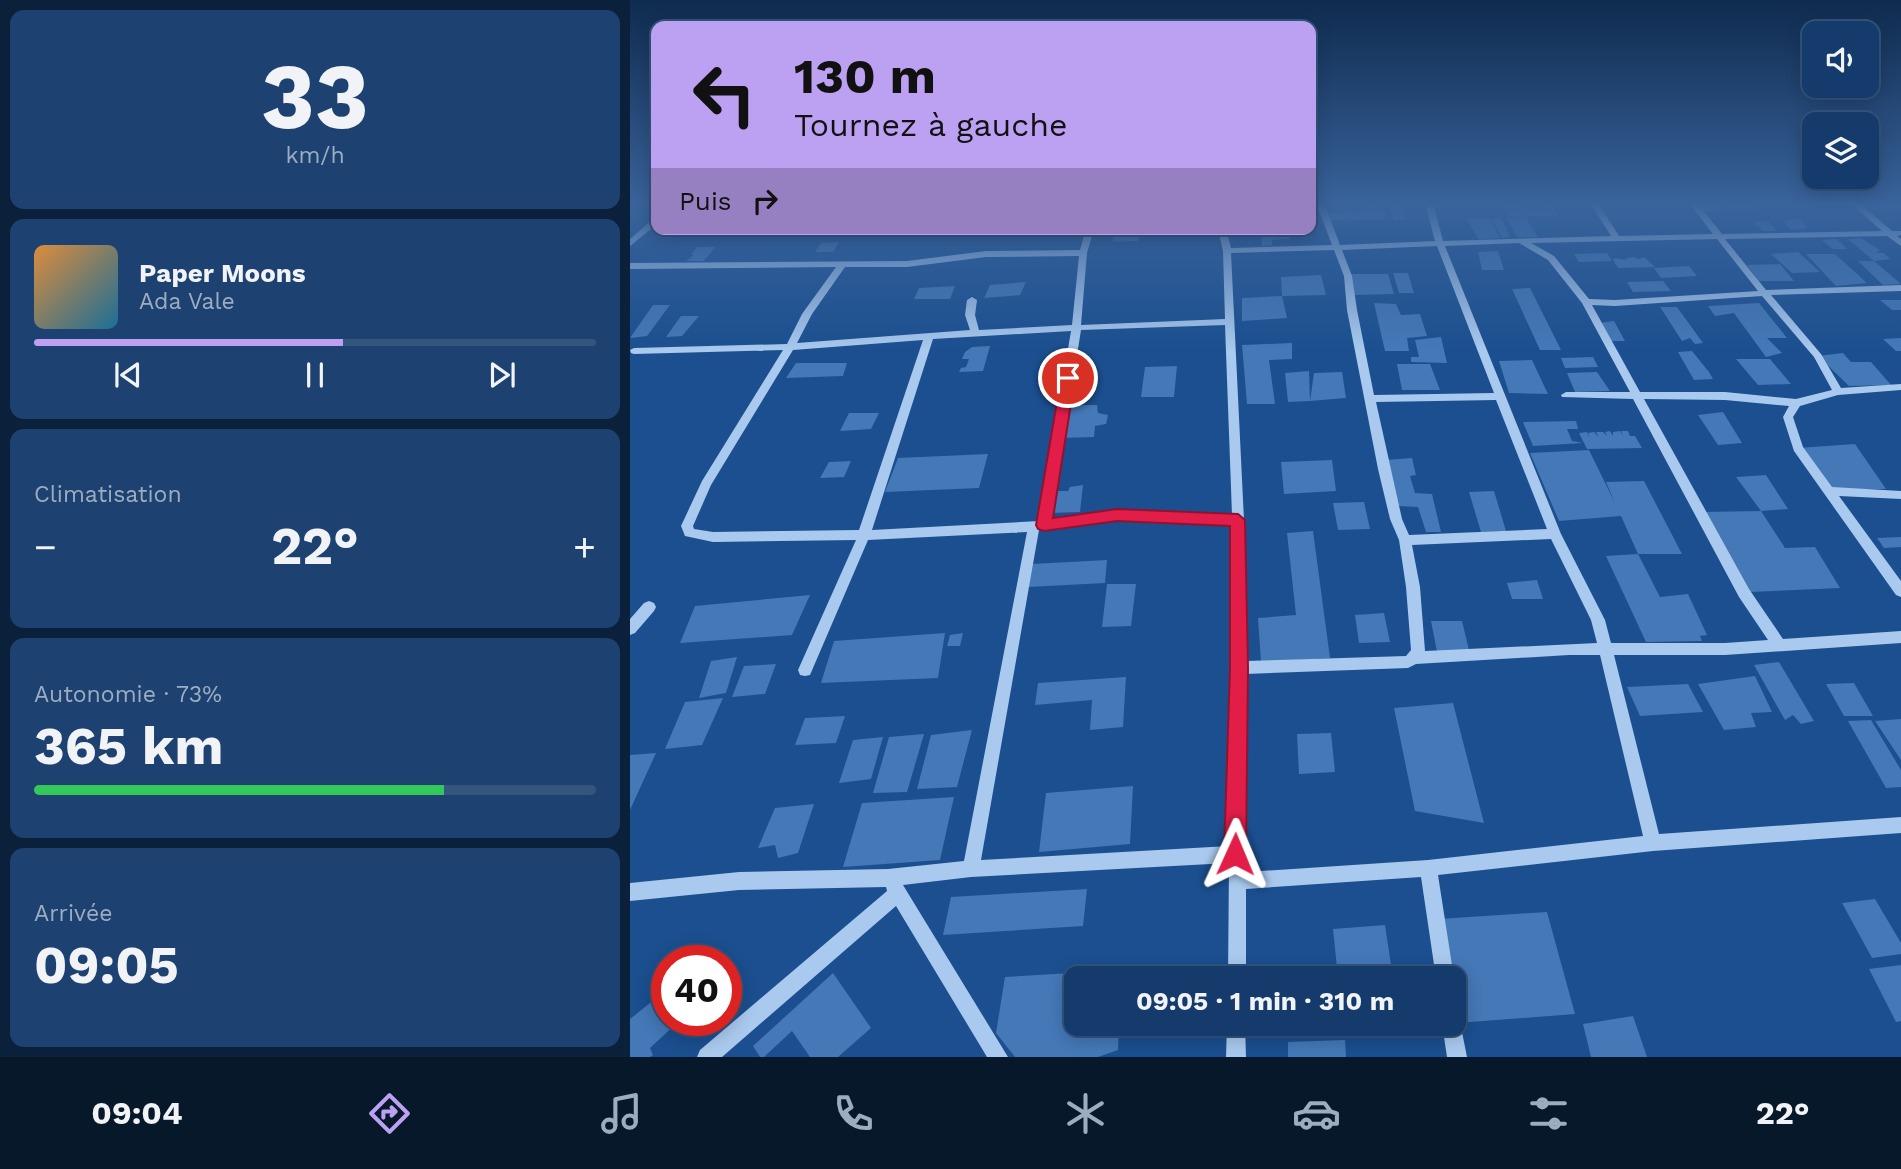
<!DOCTYPE html>
<html lang="fr">
<meta charset="utf-8">
<style>
:root{--surface:#143b6b;--page:#1d4271;--text:#f1f3f6;--muted:#9dadc1;--line:#33557e;--accent:#bca0f2}
body{margin:0;font-family:"Work Sans",sans-serif;background:var(--page);color:var(--text);height:100vh;display:flex;flex-direction:column;font-size:26px;white-space:nowrap}
*{box-sizing:border-box;margin:0}
p{font-size:23px;color:var(--muted)}
.icon{flex:none;width:38px;height:38px;fill:none;stroke:currentColor;stroke-width:2;stroke-linecap:round;stroke-linejoin:round}
.map{position:relative;flex:1;overflow:hidden}
.side{display:flex;flex-direction:column;gap:10px;padding:10px;background:#0b203b;width:630px}
.side>*{flex:none}
.hud{position:absolute;left:21px;top:21px;width:665px;height:214px;border-radius:14px;box-shadow:0 4px 18px #0003,0 0 0 2px var(--line);background:#bca0f2;color:#111;overflow:hidden}
.fabs{position:absolute;left:1172px;top:21px;display:grid;gap:14px}
.fabs a{display:grid;place-items:center;width:77px;height:77px;border-radius:14px;background:var(--surface);box-shadow:0 4px 18px #0003,0 0 0 2px var(--line);font-size:35px}
.speed{position:absolute;left:21px;top:945px;display:flex;gap:14px;font-size:35px;font-weight:700;text-align:center}
.speed>*{display:grid;place-content:center;width:91px;height:91px;border-radius:50%;background:var(--surface);box-shadow:0 4px 18px #0003,0 0 0 2px var(--line);line-height:1}
.speed .limit{border:10px solid #d22;background:#fff;color:#111}
.pin{position:absolute;display:grid;place-items:center;width:60px;height:60px;color:#fff;margin:-30px;border:4px solid #fff;border-radius:50%;box-shadow:0 2px 7px #0007}
.me{position:absolute;width:77px;margin:-38px;rotate:1deg;stroke-linejoin:round;filter:drop-shadow(0 0 5px #0008)}
.turn{display:flex;align-items:center;gap:24px;height:147px;padding:0 28px;font-size:32px}
.turn .icon{width:91px;height:91px;stroke-width:2.5}
.turn b{display:block;font-size:49px;line-height:60px}
.then{display:flex;align-items:center;height:66px;padding:0 28px;background:#0003;gap:14px;font-size:26px}
.big{font-size:52px;font-weight:700;line-height:1.1}
.side .tile{flex:1;display:flex;flex-direction:column;justify-content:center;gap:10px;min-width:0;padding:0 24px;border-radius:14px;background:var(--page)}
.side .dial{align-items:center;gap:0}
.dial b{font-size:91px;line-height:1}
.song{display:flex;align-items:center;gap:21px}
.cover{width:84px;height:84px;border-radius:10px;background:linear-gradient(135deg,hsl(30 70% 55%),hsl(200 70% 35%))}
.played{height:7px;border-radius:4px;background:linear-gradient(90deg,var(--accent) 55%,var(--line) 55%)}
.keys{display:flex;justify-content:space-around;direction:ltr}
.heat{display:flex;justify-content:space-between;align-items:center;font-size:38px;direction:ltr}
.charge{height:10px;border-radius:5px;background:linear-gradient(90deg,#34c759 73%,var(--line) 0)}
.trip{position:absolute;left:434px;top:966px;width:402px;height:70px;border-radius:14px;background:var(--surface);box-shadow:0 4px 18px #0003,0 0 0 2px var(--line);font-weight:700;line-height:70px;text-align:center}
.menu{display:flex;height:112px;justify-content:space-around;align-items:center;background:#08182b;color:var(--muted)}
.menu .icon{width:49px;height:49px}
.menu .on{color:var(--accent)}
.menu b{font-size:32px;color:var(--text)}
main{display:flex;flex:1;min-height:0}
.map>svg:first-child{display:block}
.building{fill:#4478b7}
.lines{fill:none;stroke-linecap:round;stroke-linejoin:round}
.minor{fill:#a9c9ee;fill-rule:evenodd}
.route{fill:#e11d48;stroke:#92132f;stroke-width:2}
</style>
<main>
<section class="side">
<div class="tile dial"><b>33</b><p>km/h</p></div>
<div class="tile">
<div class="song"><i class="cover"></i><div><b>Paper Moons</b><p>Ada Vale</p></div></div>
<div class="played"></div>
<div class="keys"><svg class="icon" aria-label="previous" viewBox="0 0 24 24"><path d="M18 5L8 12l10 7zM5 5v14"/></svg><svg class="icon" aria-label="pause" viewBox="0 0 24 24"><path d="M8 5v14M16 5v14"/></svg><svg class="icon" aria-label="next" viewBox="0 0 24 24"><path d="M6 5l10 7-10 7zM19 5v14"/></svg></div>
</div>
<div class="tile"><p>Climatisation</p>
<div class="heat"><a>−</a><b class="big">22°</b><a>+</a></div>
</div>
<div class="tile"><p>Autonomie · 73%</p><b class="big">365 km</b><div class="charge"></div></div>
<div class="tile"><p>Arrivée</p><b class="big">09:05</b></div>
</section>
<div class="map">
<svg width="1271" height="1057" viewBox="0 0 1271 1057">
<rect width="100%" height="100%" fill="#1b4f8f"/>
<path class="building" d="M748 203 753 204 752 212H756L755 219 700 221 698 213 738 211 735 204Z
M757 203H771L777 219 764 220 760 210H764L757 209 756 207 760 206Z
M872 203H889L897 217H879Z
M1066 203H1092L1099 211 1072 212Z
M1094 203H1122L1128 209 1102 210Z
M1243 203H1271V209L1251 210Z
M923 206 928 216H898L893 208Z
M860 218 870 238 848 239 837 219Z
M871 218 880 237 872 238 862 219Z
M877 218H896L908 237H887Z
M1170 219 1177 228 1161 230 1153 220Z
M1138 221 1147 231H1133L1123 222Z
M631 229H641L640 233H643V229H657L660 239 642 240V245L632 246Z
M512 233 508 241 483 242V234Z
M1231 238 1251 251H1246L1248 253H1254L1260 259 1244 261 1218 239Z
M1207 239 1217 249H1203L1192 240Z
M209 242 203 252H185L191 243Z
M67 247H85L74 261H56L64 255H61Z
M868 251 874 270H852L848 252Z
M1168 252 1190 272 1162 273 1141 254Z
M977 253 982 261 949 262 944 254Z
M1176 254H1205L1237 283 1206 286Z
M1003 257 1009 259 1014 257 1025 267 988 268 983 260 984 258 997 260 996 258Z
M1228 261H1244L1271 284 1253 285Z
M1150 264 1164 281H1129L1117 265Z
M1059 266 1067 276 1031 278 1024 268Z
M763 273H778L784 293H769Z
M719 274H758L764 294 723 295Z
M691 275 696 295 652 296 651 277Z
M1033 281 1041 291 1003 292 997 282Z
M396 282 390 295 354 298 360 285Z
M325 286 320 299H284L289 288Z
M900 288 931 350H910L882 289Z
M652 296 657 318 612 321V298Z
M1250 300H1271V310H1262Z
M744 303 766 304 771 315 790 314 797 336 777 338 779 351H755Z
M1129 303 1157 338H1137L1152 353 1136 357 1104 313 1085 316 1078 306Z
M23 305H40L17 336 0 338Z
M1030 307H1047L1073 343 1065 344 1060 338 1052 341Z
M51 316H69L52 336 36 337Z
M984 321 995 341H979L969 323Z
M811 337 817 363 781 362V357H789L785 340Z
M1271 338V351H1266L1253 339Z
M662 343V359L639 360 645 404H617L612 345Z
M360 346 353 371 329 372 331 368 336 367 339 359H332L335 352 342 347Z
M1062 351 1079 372 1083 379 1064 380 1048 352Z
M1213 353 1221 362H1241L1261 385 1219 386 1188 356Z
M963 357 968 367 935 368 931 358Z
M1106 359H1140L1161 384 1128 385Z
M902 360 918 394 879 393 869 361Z
M166 363H217L213 376 156 378Z
M767 364H800L810 390H772Z
M547 366 544 397H511L515 367Z
M679 371 680 401 684 373 712 372 716 398 680 401 658 402 655 373Z
M967 372 980 391 945 392 937 373Z
M437 405H467L468 413 478 415 476 424 465 426 464 437 431 438Z
M1093 412 1112 443 1088 445 1068 415Z
M219 413H249L241 429 210 431Z
M946 421 948 429H937L942 441 953 443 903 446 893 422Z
M980 431 983 436V432L990 431 993 436 991 431H998L1000 436H1005L1012 448 957 449 949 433 957 432 959 438 958 433 964 432 969 437 966 432H973L977 436 975 432Z
M1225 444 1256 489H1203L1168 448Z
M959 450 985 503 976 482 1014 481 1052 554H1008L991 516 929 521 900 453Z
M358 454 349 488 255 492 268 458Z
M782 458 786 475 780 476 785 493 802 494 811 532H796L788 507 768 506 756 460Z
M702 460 706 491 654 494 651 462Z
M221 461 214 477 190 478 199 462Z
M1136 475 1158 509 1131 511 1106 477Z
M453 485 450 512 420 513 425 491H438L440 487Z
M864 491 876 531 851 532 839 492Z
M734 502 740 529 708 530 703 503Z
M1131 511 1155 548 1185 547 1210 588 1119 592 1072 512Z
M683 531 700 658 631 662 628 618 666 615 657 533Z
M1271 537V547L1254 548 1247 538Z
M1008 554 1030 597 1058 594 1077 635 1070 636 1072 641 1016 642 976 556Z
M477 560 475 583 398 587 402 564Z
M907 580 913 599H882L877 583Z
M477 584H506L501 626 472 627Z
M180 595 162 635 50 643 65 606Z
M754 613 760 642 729 643 725 615Z
M801 621H832L839 650 807 652Z
M315 633 308 678 191 683 204 641Z
M333 633 330 646H317L320 635Z
M107 657 96 693 69 698 81 661Z
M1149 662 1184 721 1171 724 1163 715 1155 720 1124 665Z
M146 664 135 694 102 697 114 666Z
M1125 676 1142 712 1121 713 1126 727 1094 730 1068 684Z
M496 677 493 727 460 730 462 700 405 705 408 683Z
M1224 683 1243 716H1214L1196 684Z
M1058 684 1073 712 1010 716 997 687Z
M93 698 72 745 35 749 55 702Z
M823 703 854 823 785 811 764 708Z
M215 716 206 743 165 745 175 718Z
M1271 719V760L1245 721Z
M1241 720 1271 770V787L1256 788 1218 721Z
M342 730 327 787 287 789 301 735Z
M701 733 705 772 669 774 667 734Z
M294 734 277 792 243 793 259 737Z
M253 737 241 779 209 783 223 740Z
M26 753 0 810V755Z
M503 786 500 844 409 852 416 793Z
M324 797 310 860 213 867 232 803Z
M184 804 168 853 148 858 145 845 128 848 145 808Z
M457 889 453 926 313 935 321 897Z
M1245 899 1271 943V954L1242 958 1212 903Z
M917 912 945 1014 827 1023 824 978H819L809 919Z
M755 925 763 978H708L703 929Z
M1271 965V1021L1266 1022 1239 969Z
M493 970 492 978H446V1024H489L488 1050 468 1057H385L366 1033 375 977Z
M203 973 241 1028 208 1057H180L162 1031 134 1057H130L123 1046Z
M35 991 37 1020H45L47 1023 20 1048 23 1055 20 1057H0V1019Z
M1003 1016 1017 1057H961L953 1024Z
M714 1024H754V1026L715 1030Z
M715 1040 716 1057H658V1042Z"/>
<g class="lines">
<path class="minor" d="M686 203H694L710 245 805 241 795 203H803L813 241 981 236 960 203H968L989 236 1083 234 1059 203H1067L1092 234 1252 231 1220 203H1229L1262 231H1271V235L1267 236 1271 239V246L1257 236 1095 239 1136 290 1271 285V291L1141 295 1191 354 1211 388 1271 384V390L1208 395 1170 406 1163 417 1173 447 1202 487 1271 491V499L1209 496 1271 581V597L1266 595 1164 451 1153 417 1159 406 1095 400 1014 399 1119 589 1153 639 1271 631V643L1095 655H984L1029 834 1271 817V833L1023 851 808 875 824 978H806L791 877 616 889V978H598L599 863 341 877 273 885 378 1057H357L266 906 92 1057H67L70 1050 257 891 256 887 109 890 0 901V883L109 872 258 869 334 861 397 532 238 540 180 675 175 676 170 675 168 670 226 540 83 542 55 536 51 526 72 481 153 350 4 354 1 353 0 350 4 348 157 344 172 314 206 267 0 269V263L277 261 356 251 450 250 456 229H464L457 253 451 325 595 319 593 251 588 229H596L601 248 702 245ZM1087 239 1128 291 985 300 959 299 924 256 901 243ZM889 243 918 260 952 303 1000 392H936L931 395 932 397 1003 399 1109 597 1138 640 1095 643H981L975 620 931 534 815 246ZM807 246 864 393 744 395 727 310 722 276 712 250ZM704 250 714 276 717 310 748 469 760 519 769 540 776 587 781 650 776 656 615 661 614 520 601 253ZM449 256 442 325 349 330 345 315 347 300 342 297 337 300 335 315 340 330 167 343 182 314 215 267H277L356 257ZM1132 296 1184 357 1202 390 1166 399 1095 392H1010L962 305 985 306ZM595 325 602 515 487 510 421 519 451 330ZM441 331 409 521 242 530 303 339ZM293 340 229 530 83 532 64 529 63 526 81 485 163 350ZM866 400 917 529 779 535 772 519 746 402ZM487 520 602 524 599 846 351 860 409 530ZM921 539 961 620 967 643 795 651 790 587 782 545ZM939 655H970L1013 836 798 860 616 872 615 674 778 668 786 664Z
M23 219H26V225L0 246V239Z
M19 601 24 603 26 607 24 611 5 633 0 635V619L14 603Z
M824 1015 829 1017 837 1057H817L812 1024H824Z
M597 1024H615L616 1057H596Z"/>
</g>
<linearGradient id="sky" x2="0" y2="1"><stop stop-color="#0f2b4f"/><stop offset="0.58" stop-color="#39639b"/><stop offset="1" stop-color="#39639b" stop-opacity="0"/></linearGradient>
<rect width="1271" height="351" fill="url(#sky)"/>
<path class="route" d="M438 374 445 378 423 518 487 509 608 514 615 520 618 668 616 854 613 861 605 865 597 861 594 854 600 668V526L487 521 414 531 408 529 406 525 431 378Z"/>
</svg>
<div class="fabs">
<a><svg class="icon" aria-label="sound" viewBox="0 0 24 24"><path d="M4 9h4l5-4v14l-5-4H4zM17 9q2 3 0 6"/></svg></a>
<a><svg class="icon" aria-label="layers" viewBox="0 0 24 24"><path d="M12 4l9 5-9 5-9-5zM3 14l9 5 9-5"/></svg></a>
</div>
<div class="speed"><div class="limit">40</div></div>
<div class="pin" style="left:438px;top:378px;background:#d93025"><svg class="icon" aria-label="arrive" viewBox="0 0 24 24"><path d="M6 21V4h12l-3 4 3 4H6"/></svg></div>
<svg class="me" style="left:605px;top:854px" viewBox="-20 -20 40 40"><path d="M0-17L14 15 0 8-14 15z" fill="#e11d48" stroke="#fff" stroke-width="4"/></svg>
<div class="trip">09:05 · 1 min · 310 m</div>
<div class="hud">
<div class="turn"><svg class="icon" aria-label="left" viewBox="0 0 24 24"><path d="M17 20v-9H6M10 6l-5 5 5 5"/></svg><div><b>130 m</b>Tournez à gauche</div></div>
<div class="then">Puis<svg class="icon" aria-label="right" viewBox="0 0 24 24"><path d="M7 20v-9h11M14 6l5 5-5 5"/></svg></div>
</div>
</div>
</main>
<nav class="menu">
<b>09:04</b>
<svg class="icon on" aria-label="directions" viewBox="0 0 24 24"><path d="M12 3l9 9-9 9-9-9zM9 14v-3h6M13 9l2 2-2 2"/></svg>
<svg class="icon" aria-label="music" viewBox="0 0 24 24"><path d="M9 18V5l10-2v13"/><circle cx="6" cy="18" r="3"/><circle cx="16" cy="16" r="3"/></svg>
<svg class="icon" aria-label="phone" viewBox="0 0 24 24"><path d="M5 4h4l2 5-3 2q2 4 5 5l2-3 5 2v4C11 20 4 13 5 4z"/></svg>
<svg class="icon" aria-label="climate" viewBox="0 0 24 24"><path d="M12 3v18M4 7l16 10M4 17L20 7"/></svg>
<svg class="icon" aria-label="car" viewBox="0 0 24 24"><path d="M5 17H2v-5l4-1 3-4h7l3 4 3 1v5h-3M9 17h6M6 11h13"/><circle cx="7" cy="17" r="2"/><circle cx="17" cy="17" r="2"/></svg>
<svg class="icon" aria-label="filters" viewBox="0 0 24 24"><path d="M4 7h16M4 17h16"/><circle cx="9" cy="7" r="2"/><circle cx="15" cy="17" r="2"/></svg>
<b>22°</b>
</nav>
